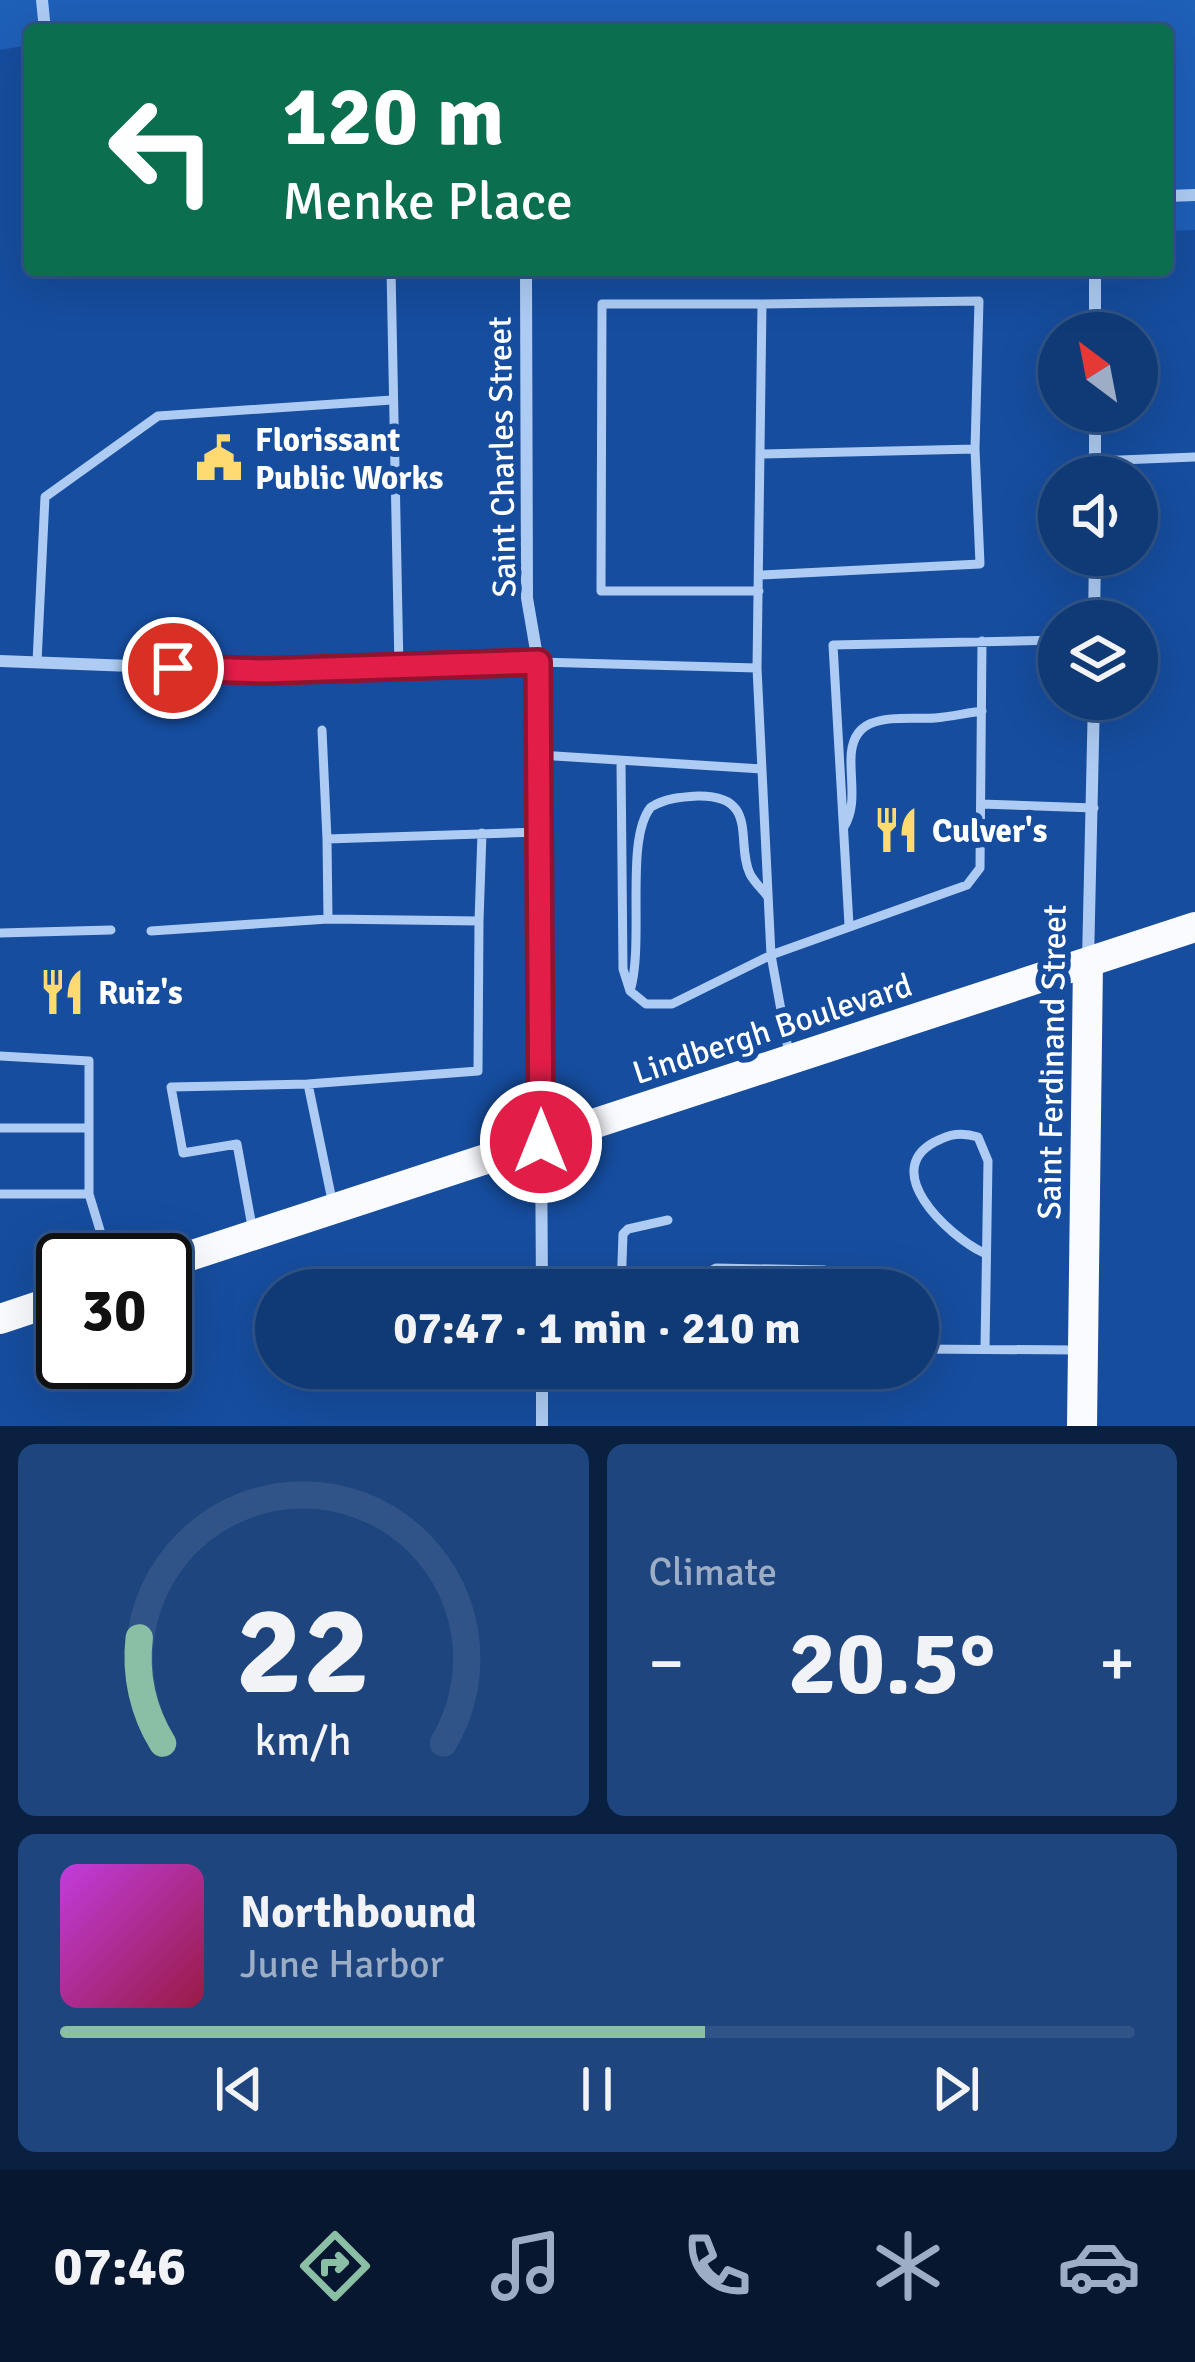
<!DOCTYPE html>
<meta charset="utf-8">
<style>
:root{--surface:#103a76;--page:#1e457e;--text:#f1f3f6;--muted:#9cadc5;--line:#305488;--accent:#8abfa5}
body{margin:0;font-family:Signika,sans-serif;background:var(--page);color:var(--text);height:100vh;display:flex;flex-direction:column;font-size:45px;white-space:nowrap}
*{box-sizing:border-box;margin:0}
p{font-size:39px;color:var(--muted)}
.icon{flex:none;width:66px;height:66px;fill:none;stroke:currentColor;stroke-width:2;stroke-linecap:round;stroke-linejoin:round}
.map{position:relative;height:1426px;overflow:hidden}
.panel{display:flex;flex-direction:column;gap:18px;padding:18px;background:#092041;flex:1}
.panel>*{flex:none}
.banner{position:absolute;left:24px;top:24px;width:1149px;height:252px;border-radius:12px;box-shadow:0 12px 48px #0002,0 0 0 3px var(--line);background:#0b6e4f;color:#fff;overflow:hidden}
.needle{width:78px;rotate:328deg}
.fabs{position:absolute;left:1038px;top:312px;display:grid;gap:24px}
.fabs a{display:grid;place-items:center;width:120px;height:120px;border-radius:50%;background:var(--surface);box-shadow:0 12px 48px #0002,0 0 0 3px var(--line);font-size:60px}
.speed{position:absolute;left:36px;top:1233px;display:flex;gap:24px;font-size:60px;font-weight:700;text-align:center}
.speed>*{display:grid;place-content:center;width:156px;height:156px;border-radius:50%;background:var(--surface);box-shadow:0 12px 48px #0002,0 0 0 3px var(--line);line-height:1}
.speed .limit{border:6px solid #111;border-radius:18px;background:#fff;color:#111}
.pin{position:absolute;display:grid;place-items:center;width:102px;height:102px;color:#fff;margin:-51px;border:6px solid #fff;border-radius:50%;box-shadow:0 3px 12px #0007}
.me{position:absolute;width:132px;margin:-66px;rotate:0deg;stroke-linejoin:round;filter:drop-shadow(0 0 9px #0008)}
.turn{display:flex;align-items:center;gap:42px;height:252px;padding:0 60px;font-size:54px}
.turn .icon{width:156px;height:156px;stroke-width:2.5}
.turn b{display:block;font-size:84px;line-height:102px}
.big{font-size:90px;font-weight:700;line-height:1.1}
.panel .card{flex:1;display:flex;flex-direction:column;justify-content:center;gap:18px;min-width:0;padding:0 42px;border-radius:18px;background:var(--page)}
.panel .dial{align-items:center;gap:0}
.dial svg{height:312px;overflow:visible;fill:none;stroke:var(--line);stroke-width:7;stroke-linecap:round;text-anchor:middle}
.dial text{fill:var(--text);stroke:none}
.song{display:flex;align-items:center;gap:36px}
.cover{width:144px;height:144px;border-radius:18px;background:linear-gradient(135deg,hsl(290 70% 55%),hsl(340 70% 35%))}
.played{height:12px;border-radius:6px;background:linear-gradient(90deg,var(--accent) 60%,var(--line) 60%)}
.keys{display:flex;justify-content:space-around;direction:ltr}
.heat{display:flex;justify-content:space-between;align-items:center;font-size:66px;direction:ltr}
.panel .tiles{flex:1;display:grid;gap:18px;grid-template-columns:1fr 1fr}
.card:last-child{grid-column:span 2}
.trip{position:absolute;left:255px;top:1269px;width:684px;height:120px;border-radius:60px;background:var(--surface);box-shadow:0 12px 48px #0002,0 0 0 3px var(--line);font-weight:700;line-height:120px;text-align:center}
.dock{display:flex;height:192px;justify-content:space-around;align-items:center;background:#06172f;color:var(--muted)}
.dock .icon{width:84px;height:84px}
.dock .selected{color:var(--accent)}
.dock b{font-size:54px;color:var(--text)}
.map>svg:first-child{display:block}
.green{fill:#1e5fb8}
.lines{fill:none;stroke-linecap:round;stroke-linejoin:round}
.service{stroke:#adcbf3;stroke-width:9}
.minor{stroke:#adcbf3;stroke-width:12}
.primary{stroke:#fafbff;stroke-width:30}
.route-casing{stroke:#92132f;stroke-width:30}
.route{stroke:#e11d48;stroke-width:21}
.labels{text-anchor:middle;stroke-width:12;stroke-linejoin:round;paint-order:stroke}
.poi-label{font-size:33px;font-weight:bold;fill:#fff;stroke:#164d9e;text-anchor:start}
.street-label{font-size:33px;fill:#fff;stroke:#164d9e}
</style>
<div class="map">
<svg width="1195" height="1426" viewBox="0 0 1195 1426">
<rect width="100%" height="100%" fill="#164d9e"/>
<path class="green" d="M0 0H1195V230L1167 231V30H30V66L28 45 0 50Z"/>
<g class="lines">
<path class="service" d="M391 270 399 668
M1095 461 1195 457
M760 575 980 564 975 449
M759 591H601L602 304H762
M37 662 45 497 158 416 392 400
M538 662 757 668 771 955 789 1054
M757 668 762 304 979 301 975 449 763 454
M322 730 327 839 539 832
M539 755 762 769
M621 762 623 969 630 991 646 1004H672L771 955 967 885 980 868 982 641
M981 804 1094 808
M844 827C856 807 851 786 851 763 849 709 897 720 935 718 950 717 966 713 982 711
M328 919 479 921 478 1071 308 1084 333 1205
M479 921 482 833
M849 925 833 645 1059 640
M151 931 328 919 327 839
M0 933 111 930
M630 991C645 943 624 839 651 807 666 798 681 797 698 796 760 795 735 843 750 874 754 882 763 890 768 897
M0 1056 89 1061V1194L109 1260
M0 1128H89
M0 1194H89
M253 1232 237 1144 183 1153 171 1087 308 1084
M984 1253C948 1236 874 1167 941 1139 953 1133 965 1133 978 1137L988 1161 985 1349
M621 1290 623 1234 628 1229 668 1220
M695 1290 703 1275 716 1268 824 1270
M918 1349 1075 1350"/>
<path class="minor" d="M42 0 45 30
M1167 196 1195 195
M526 270 527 598 538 662 542 1290
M1095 333V270
M1095 477V411
M1094 621 1095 555
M0 661 264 671 538 662
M1088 961 1094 699
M542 1426V1368"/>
<path class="primary" d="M165 1264 1195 927
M0 1319 63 1298
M1082 1426 1088 962"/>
</g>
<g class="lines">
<defs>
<path id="route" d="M173 668 264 671 538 662 541 1142"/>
</defs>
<use href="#route" class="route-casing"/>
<use href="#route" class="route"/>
</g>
<defs>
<symbol id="civic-bare" viewBox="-9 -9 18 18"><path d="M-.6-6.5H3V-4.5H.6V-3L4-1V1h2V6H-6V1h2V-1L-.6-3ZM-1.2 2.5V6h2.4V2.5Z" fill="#ffda70" stroke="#164d9e" stroke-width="2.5" paint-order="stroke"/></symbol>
<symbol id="restaurant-bare" viewBox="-9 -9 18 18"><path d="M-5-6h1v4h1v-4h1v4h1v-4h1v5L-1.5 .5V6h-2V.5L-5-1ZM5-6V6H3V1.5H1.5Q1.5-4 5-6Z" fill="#ffda70" stroke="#164d9e" stroke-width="2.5" paint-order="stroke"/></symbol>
</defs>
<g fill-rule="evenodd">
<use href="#civic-bare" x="186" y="425" width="66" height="66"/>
<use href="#restaurant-bare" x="863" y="797" width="66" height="66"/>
<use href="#restaurant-bare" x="29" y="959" width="66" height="66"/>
</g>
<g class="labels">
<g class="poi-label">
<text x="255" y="451">Florissant<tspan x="255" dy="38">Public Works</tspan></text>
<text x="932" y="842">Culver's</text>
<text x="98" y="1004">Ruiz's</text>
</g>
<g class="street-label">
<text transform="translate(501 457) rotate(-91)" y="12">Saint Charles Street</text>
<text transform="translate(772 1028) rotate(-18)" y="12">Lindbergh Boulevard</text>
<text transform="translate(1051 1062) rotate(-89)" y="12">Saint Ferdinand Street</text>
</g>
</g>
</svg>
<div class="fabs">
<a><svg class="needle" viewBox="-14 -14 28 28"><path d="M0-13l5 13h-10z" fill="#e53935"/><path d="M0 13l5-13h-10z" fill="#9cadc5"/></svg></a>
<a><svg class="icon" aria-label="sound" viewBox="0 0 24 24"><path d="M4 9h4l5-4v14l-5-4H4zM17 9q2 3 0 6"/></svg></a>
<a><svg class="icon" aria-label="layers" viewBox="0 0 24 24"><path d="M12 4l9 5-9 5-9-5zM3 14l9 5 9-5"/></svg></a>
</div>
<div class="speed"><div class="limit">30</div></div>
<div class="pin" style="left:173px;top:668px;background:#d93025"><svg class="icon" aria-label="arrive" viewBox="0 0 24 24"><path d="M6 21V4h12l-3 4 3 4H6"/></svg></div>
<svg class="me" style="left:541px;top:1142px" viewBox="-20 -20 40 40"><circle r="17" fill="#e11d48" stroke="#fff" stroke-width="3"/><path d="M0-11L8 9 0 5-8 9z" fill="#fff"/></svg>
<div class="trip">07:47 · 1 min · 210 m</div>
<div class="banner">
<div class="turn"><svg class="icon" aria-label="left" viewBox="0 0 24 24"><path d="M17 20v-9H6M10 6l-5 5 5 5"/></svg><div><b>120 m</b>Menke Place</div></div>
</div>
</div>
<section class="panel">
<div class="tiles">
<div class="card dial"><svg viewBox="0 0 100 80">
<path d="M14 69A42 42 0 1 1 86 69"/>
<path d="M14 69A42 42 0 0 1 8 42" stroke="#8abfa5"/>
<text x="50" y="56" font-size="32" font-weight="700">22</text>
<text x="50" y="72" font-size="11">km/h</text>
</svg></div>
<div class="card"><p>Climate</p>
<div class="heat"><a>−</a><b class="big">20.5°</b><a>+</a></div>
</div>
<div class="card">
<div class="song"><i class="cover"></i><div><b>Northbound</b><p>June Harbor</p></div></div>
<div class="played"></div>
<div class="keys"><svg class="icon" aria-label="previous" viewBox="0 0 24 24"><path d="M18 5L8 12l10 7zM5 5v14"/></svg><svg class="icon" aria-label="pause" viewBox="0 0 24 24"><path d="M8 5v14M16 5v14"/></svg><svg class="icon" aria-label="next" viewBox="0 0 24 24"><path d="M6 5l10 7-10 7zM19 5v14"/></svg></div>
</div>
</div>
</section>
<nav class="dock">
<b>07:46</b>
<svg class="icon selected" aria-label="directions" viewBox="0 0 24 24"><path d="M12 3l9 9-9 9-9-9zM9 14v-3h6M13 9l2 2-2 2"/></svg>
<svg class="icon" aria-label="music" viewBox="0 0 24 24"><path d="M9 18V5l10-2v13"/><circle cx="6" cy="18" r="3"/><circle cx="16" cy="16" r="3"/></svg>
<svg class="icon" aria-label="phone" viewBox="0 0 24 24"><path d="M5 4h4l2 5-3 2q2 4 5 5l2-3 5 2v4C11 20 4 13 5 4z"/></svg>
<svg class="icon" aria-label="climate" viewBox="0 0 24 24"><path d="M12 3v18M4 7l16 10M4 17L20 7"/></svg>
<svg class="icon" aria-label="car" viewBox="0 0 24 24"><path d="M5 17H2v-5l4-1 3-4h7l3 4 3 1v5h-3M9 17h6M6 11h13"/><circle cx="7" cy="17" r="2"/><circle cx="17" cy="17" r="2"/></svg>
</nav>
